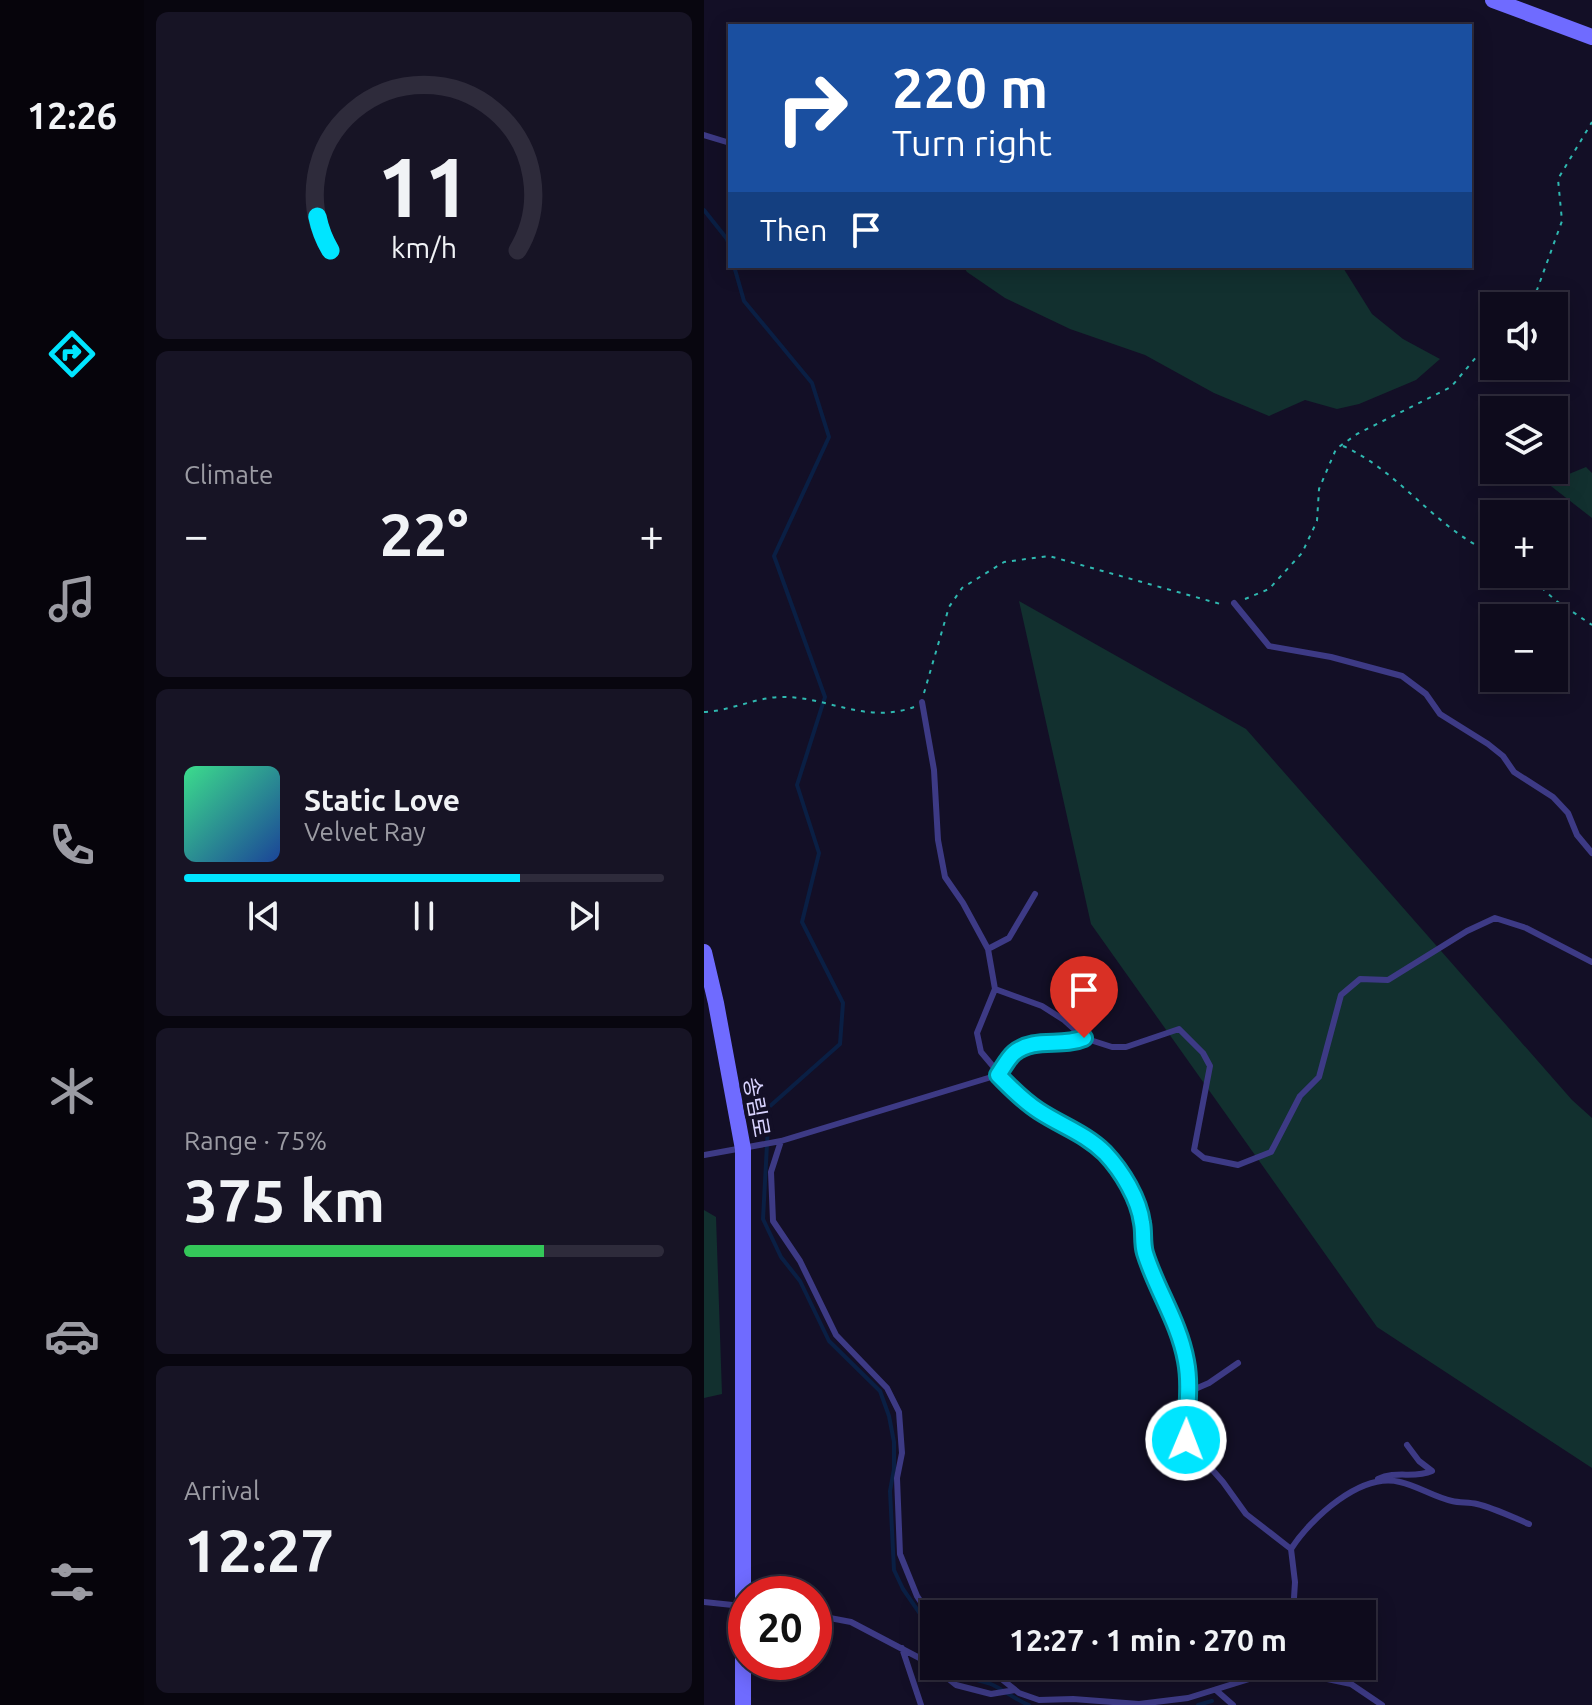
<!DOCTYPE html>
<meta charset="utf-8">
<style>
:root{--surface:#0e0b1c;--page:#171425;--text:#f1f3f6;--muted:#9b9ba3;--line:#2e2b3b;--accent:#00e5ff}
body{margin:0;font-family:Ubuntu,"Noto Sans KR",sans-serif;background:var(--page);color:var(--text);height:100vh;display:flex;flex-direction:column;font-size:30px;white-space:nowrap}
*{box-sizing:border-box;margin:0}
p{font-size:26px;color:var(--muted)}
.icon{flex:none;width:44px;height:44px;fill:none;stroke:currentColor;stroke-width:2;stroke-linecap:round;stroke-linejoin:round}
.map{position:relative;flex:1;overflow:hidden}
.side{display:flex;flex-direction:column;gap:12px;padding:12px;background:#08060f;width:560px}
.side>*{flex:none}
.banner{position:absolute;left:24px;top:24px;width:744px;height:244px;border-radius:0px;box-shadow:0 4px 20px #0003,0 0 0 2px var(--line);background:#1a4fa0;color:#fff;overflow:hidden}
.fabs{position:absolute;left:776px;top:292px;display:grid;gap:16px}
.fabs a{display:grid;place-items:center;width:88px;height:88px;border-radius:0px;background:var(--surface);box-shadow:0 4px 20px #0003,0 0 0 2px var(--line);font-size:40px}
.speed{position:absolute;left:24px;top:1576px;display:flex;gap:16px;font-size:40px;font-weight:700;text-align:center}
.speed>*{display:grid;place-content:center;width:104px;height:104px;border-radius:50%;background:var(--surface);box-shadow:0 4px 20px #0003,0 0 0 2px var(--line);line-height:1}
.speed .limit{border:12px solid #d22;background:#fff;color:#111}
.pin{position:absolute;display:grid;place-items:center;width:68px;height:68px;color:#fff;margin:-82px -34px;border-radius:50% 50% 50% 0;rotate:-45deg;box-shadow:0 0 8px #0007}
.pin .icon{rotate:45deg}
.me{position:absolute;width:88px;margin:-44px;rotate:1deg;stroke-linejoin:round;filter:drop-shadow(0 0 6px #0008)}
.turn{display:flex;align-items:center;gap:28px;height:168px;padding:0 32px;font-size:36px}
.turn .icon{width:104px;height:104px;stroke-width:2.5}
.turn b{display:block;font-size:56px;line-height:68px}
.then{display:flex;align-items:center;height:76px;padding:0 32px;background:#0003;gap:16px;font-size:30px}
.big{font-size:60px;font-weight:700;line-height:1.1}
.side .card{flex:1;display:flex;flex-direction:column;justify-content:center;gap:12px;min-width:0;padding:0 28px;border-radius:12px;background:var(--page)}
.side .dial{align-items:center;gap:0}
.dial svg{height:208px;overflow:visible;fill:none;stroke:var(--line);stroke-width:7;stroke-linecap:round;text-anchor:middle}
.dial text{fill:var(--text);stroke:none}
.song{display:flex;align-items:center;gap:24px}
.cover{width:96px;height:96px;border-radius:12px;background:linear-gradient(135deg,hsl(150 70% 55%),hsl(220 70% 35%))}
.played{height:8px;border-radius:4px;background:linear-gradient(90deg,var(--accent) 70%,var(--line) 70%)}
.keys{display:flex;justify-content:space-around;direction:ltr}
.heat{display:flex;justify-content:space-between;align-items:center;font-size:44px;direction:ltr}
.charge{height:12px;border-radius:6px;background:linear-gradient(90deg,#34c759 75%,var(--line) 0)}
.trip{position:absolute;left:216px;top:1600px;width:456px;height:80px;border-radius:0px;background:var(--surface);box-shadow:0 4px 20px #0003,0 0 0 2px var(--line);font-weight:700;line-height:80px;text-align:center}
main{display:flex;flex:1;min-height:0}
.dock{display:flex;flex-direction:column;width:144px;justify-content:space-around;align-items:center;background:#06040b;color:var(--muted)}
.dock .icon{width:56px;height:56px}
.dock .active{color:var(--accent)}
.dock b{font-size:36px;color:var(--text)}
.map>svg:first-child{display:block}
.green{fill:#12302f}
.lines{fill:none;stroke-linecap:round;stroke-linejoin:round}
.stream{stroke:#0a1f44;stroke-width:4}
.path{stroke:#2fb8b0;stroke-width:2;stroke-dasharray:4 6;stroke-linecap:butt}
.lane{stroke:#3d3a85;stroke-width:6}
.secondary{stroke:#6f6bff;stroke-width:16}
.route-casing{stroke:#0095a6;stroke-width:20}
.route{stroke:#00e5ff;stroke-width:14}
.labels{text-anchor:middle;stroke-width:8;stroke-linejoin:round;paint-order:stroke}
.street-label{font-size:22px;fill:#d9d4ff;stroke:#130f26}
</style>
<main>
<nav class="dock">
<b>12:26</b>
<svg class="icon active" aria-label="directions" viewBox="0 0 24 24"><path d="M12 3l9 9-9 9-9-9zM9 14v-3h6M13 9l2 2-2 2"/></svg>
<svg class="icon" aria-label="music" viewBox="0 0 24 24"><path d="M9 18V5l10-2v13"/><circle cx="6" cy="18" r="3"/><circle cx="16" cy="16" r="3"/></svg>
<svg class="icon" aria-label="phone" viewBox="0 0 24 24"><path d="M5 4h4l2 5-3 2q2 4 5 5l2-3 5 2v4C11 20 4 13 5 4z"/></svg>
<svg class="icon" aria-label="climate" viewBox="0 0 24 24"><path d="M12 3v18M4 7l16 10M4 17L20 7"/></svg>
<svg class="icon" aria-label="car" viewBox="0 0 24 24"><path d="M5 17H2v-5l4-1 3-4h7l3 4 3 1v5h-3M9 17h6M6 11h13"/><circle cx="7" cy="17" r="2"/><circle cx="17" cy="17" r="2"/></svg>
<svg class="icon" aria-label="filters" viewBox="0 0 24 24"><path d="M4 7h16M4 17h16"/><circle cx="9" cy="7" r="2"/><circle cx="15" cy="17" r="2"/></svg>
</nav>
<section class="side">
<div class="card dial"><svg viewBox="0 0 100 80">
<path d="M14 69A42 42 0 1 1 86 69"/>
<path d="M14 69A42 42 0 0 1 9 56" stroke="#00e5ff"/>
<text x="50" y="56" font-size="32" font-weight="700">11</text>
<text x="50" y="72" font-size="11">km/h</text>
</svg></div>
<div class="card"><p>Climate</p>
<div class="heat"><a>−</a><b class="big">22°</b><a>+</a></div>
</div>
<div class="card">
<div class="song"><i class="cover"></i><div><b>Static Love</b><p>Velvet Ray</p></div></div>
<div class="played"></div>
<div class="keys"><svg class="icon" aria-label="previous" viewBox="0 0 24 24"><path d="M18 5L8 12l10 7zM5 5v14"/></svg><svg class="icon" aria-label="pause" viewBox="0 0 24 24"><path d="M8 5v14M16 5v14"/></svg><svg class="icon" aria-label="next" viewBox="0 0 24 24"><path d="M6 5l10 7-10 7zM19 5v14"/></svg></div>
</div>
<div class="card"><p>Range · 75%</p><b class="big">375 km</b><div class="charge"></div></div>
<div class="card"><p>Arrival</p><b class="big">12:27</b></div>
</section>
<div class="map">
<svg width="888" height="1705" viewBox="0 0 888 1705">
<rect width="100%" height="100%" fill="#130f26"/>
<path class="green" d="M259 266H638L668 314 699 339 736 359 712 380 655 404 633 409 601 400 565 416 510 393 441 355 366 329 301 298 263 272Z
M882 467 888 473V518L843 483Z
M315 601 542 729 868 1100 888 1118V1468L673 1327 387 924Z
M0 1210 12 1217 18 1394 0 1398Z"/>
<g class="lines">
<path class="stream" d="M0 210 23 239 26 250
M30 266 40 301 108 383 125 437 70 556 121 697 93 785 115 853 98 922 139 1003 136 1044 65 1107 59 1219 77 1257 96 1281 125 1341 176 1391 185 1416 190 1442V1469L186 1491 190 1570 199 1589 230 1634
M246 1666C257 1681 274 1678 289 1685 301 1691 312 1700 325 1705
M494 1705 508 1701"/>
<path class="path" d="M819 306 833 290 858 221 854 179 888 122
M639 446C697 472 731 529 790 554
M823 574 851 600 888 625
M541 599 565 589 598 553 613 521 615 489 632 449 653 434 747 387 790 336
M220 693 245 607 258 588 300 562 345 556 520 605
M0 712C25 711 48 699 74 697 122 695 160 725 210 707"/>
<path class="lane" d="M0 135 26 143
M530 603 565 646 627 657 698 676 722 694 736 714 784 744 799 756 810 772 849 797 864 813 873 835 888 853
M218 702 230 770 234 840 241 877 259 903 284 949 291 989 338 1006 360 1020 380 1038
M284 949 305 938 331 894
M291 989 273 1033 277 1052 314 1096 335 1111 384 1138 403 1155 418 1174 429 1196 438 1219 440 1251 473 1331 482 1359 485 1385 482 1440 519 1482 542 1514 587 1549 591 1582 589 1614
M77 1141 67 1172 69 1221 96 1261 132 1335 183 1388 195 1412 198 1453 193 1478 196 1554 213 1596 230 1622
M0 1155 77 1141 294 1075C299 1068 304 1059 310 1053 331 1036 357 1048 380 1038L408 1047H422L475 1029 499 1053 506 1066 490 1150 500 1158 534 1165 567 1152 596 1096 615 1077 637 995 656 979 684 980 763 931 791 918 822 928 888 962
M484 1392 505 1383 534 1363
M674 1479C692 1470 710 1479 728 1471L715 1461 703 1445
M587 1549C607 1518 657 1472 696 1482 714 1486 730 1497 748 1501 756 1503 765 1502 773 1504 790 1508 808 1517 825 1524
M0 1602 38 1606
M110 1615 147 1622 225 1663 252 1685 287 1694 311 1690
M198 1648 217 1705
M259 1666 270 1673H290L315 1693 335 1700 369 1699 435 1704 484 1698 587 1666
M594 1666 600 1674 647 1684 678 1705
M513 1691 529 1705"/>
<path class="secondary" d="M789 0 888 37
M0 952 12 1003 39 1149V1705"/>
</g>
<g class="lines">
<defs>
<path id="route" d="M380 1038C357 1048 331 1036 310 1053 304 1058 299 1068 294 1075 307 1088 319 1101 335 1111 358 1126 382 1134 401 1153 418 1171 435 1199 438 1223 440 1232 438 1243 441 1253 452 1289 475 1322 482 1361 487 1387 482 1413 482 1440"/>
</defs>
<use href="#route" class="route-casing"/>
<use href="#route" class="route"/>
</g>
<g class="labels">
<g class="street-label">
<text transform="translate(53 1107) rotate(80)" y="8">송림로</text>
</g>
</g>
</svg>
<div class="fabs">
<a><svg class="icon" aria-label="sound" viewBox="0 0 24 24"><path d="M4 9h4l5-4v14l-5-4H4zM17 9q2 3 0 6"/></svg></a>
<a><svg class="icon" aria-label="layers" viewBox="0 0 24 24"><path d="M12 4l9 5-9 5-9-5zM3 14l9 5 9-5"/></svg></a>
<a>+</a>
<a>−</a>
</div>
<div class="speed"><div class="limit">20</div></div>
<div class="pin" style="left:380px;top:1038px;background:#d93025"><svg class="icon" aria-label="arrive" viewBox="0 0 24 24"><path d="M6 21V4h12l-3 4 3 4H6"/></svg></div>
<svg class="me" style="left:482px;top:1440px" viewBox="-20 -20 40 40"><circle r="17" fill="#00e5ff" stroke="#fff" stroke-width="3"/><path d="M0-11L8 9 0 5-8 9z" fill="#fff"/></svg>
<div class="trip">12:27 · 1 min · 270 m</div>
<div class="banner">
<div class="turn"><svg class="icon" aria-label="right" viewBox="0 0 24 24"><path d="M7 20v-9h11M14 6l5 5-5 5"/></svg><div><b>220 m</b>Turn right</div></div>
<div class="then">Then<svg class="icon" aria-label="arrive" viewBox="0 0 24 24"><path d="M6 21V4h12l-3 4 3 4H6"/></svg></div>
</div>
</div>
</main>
